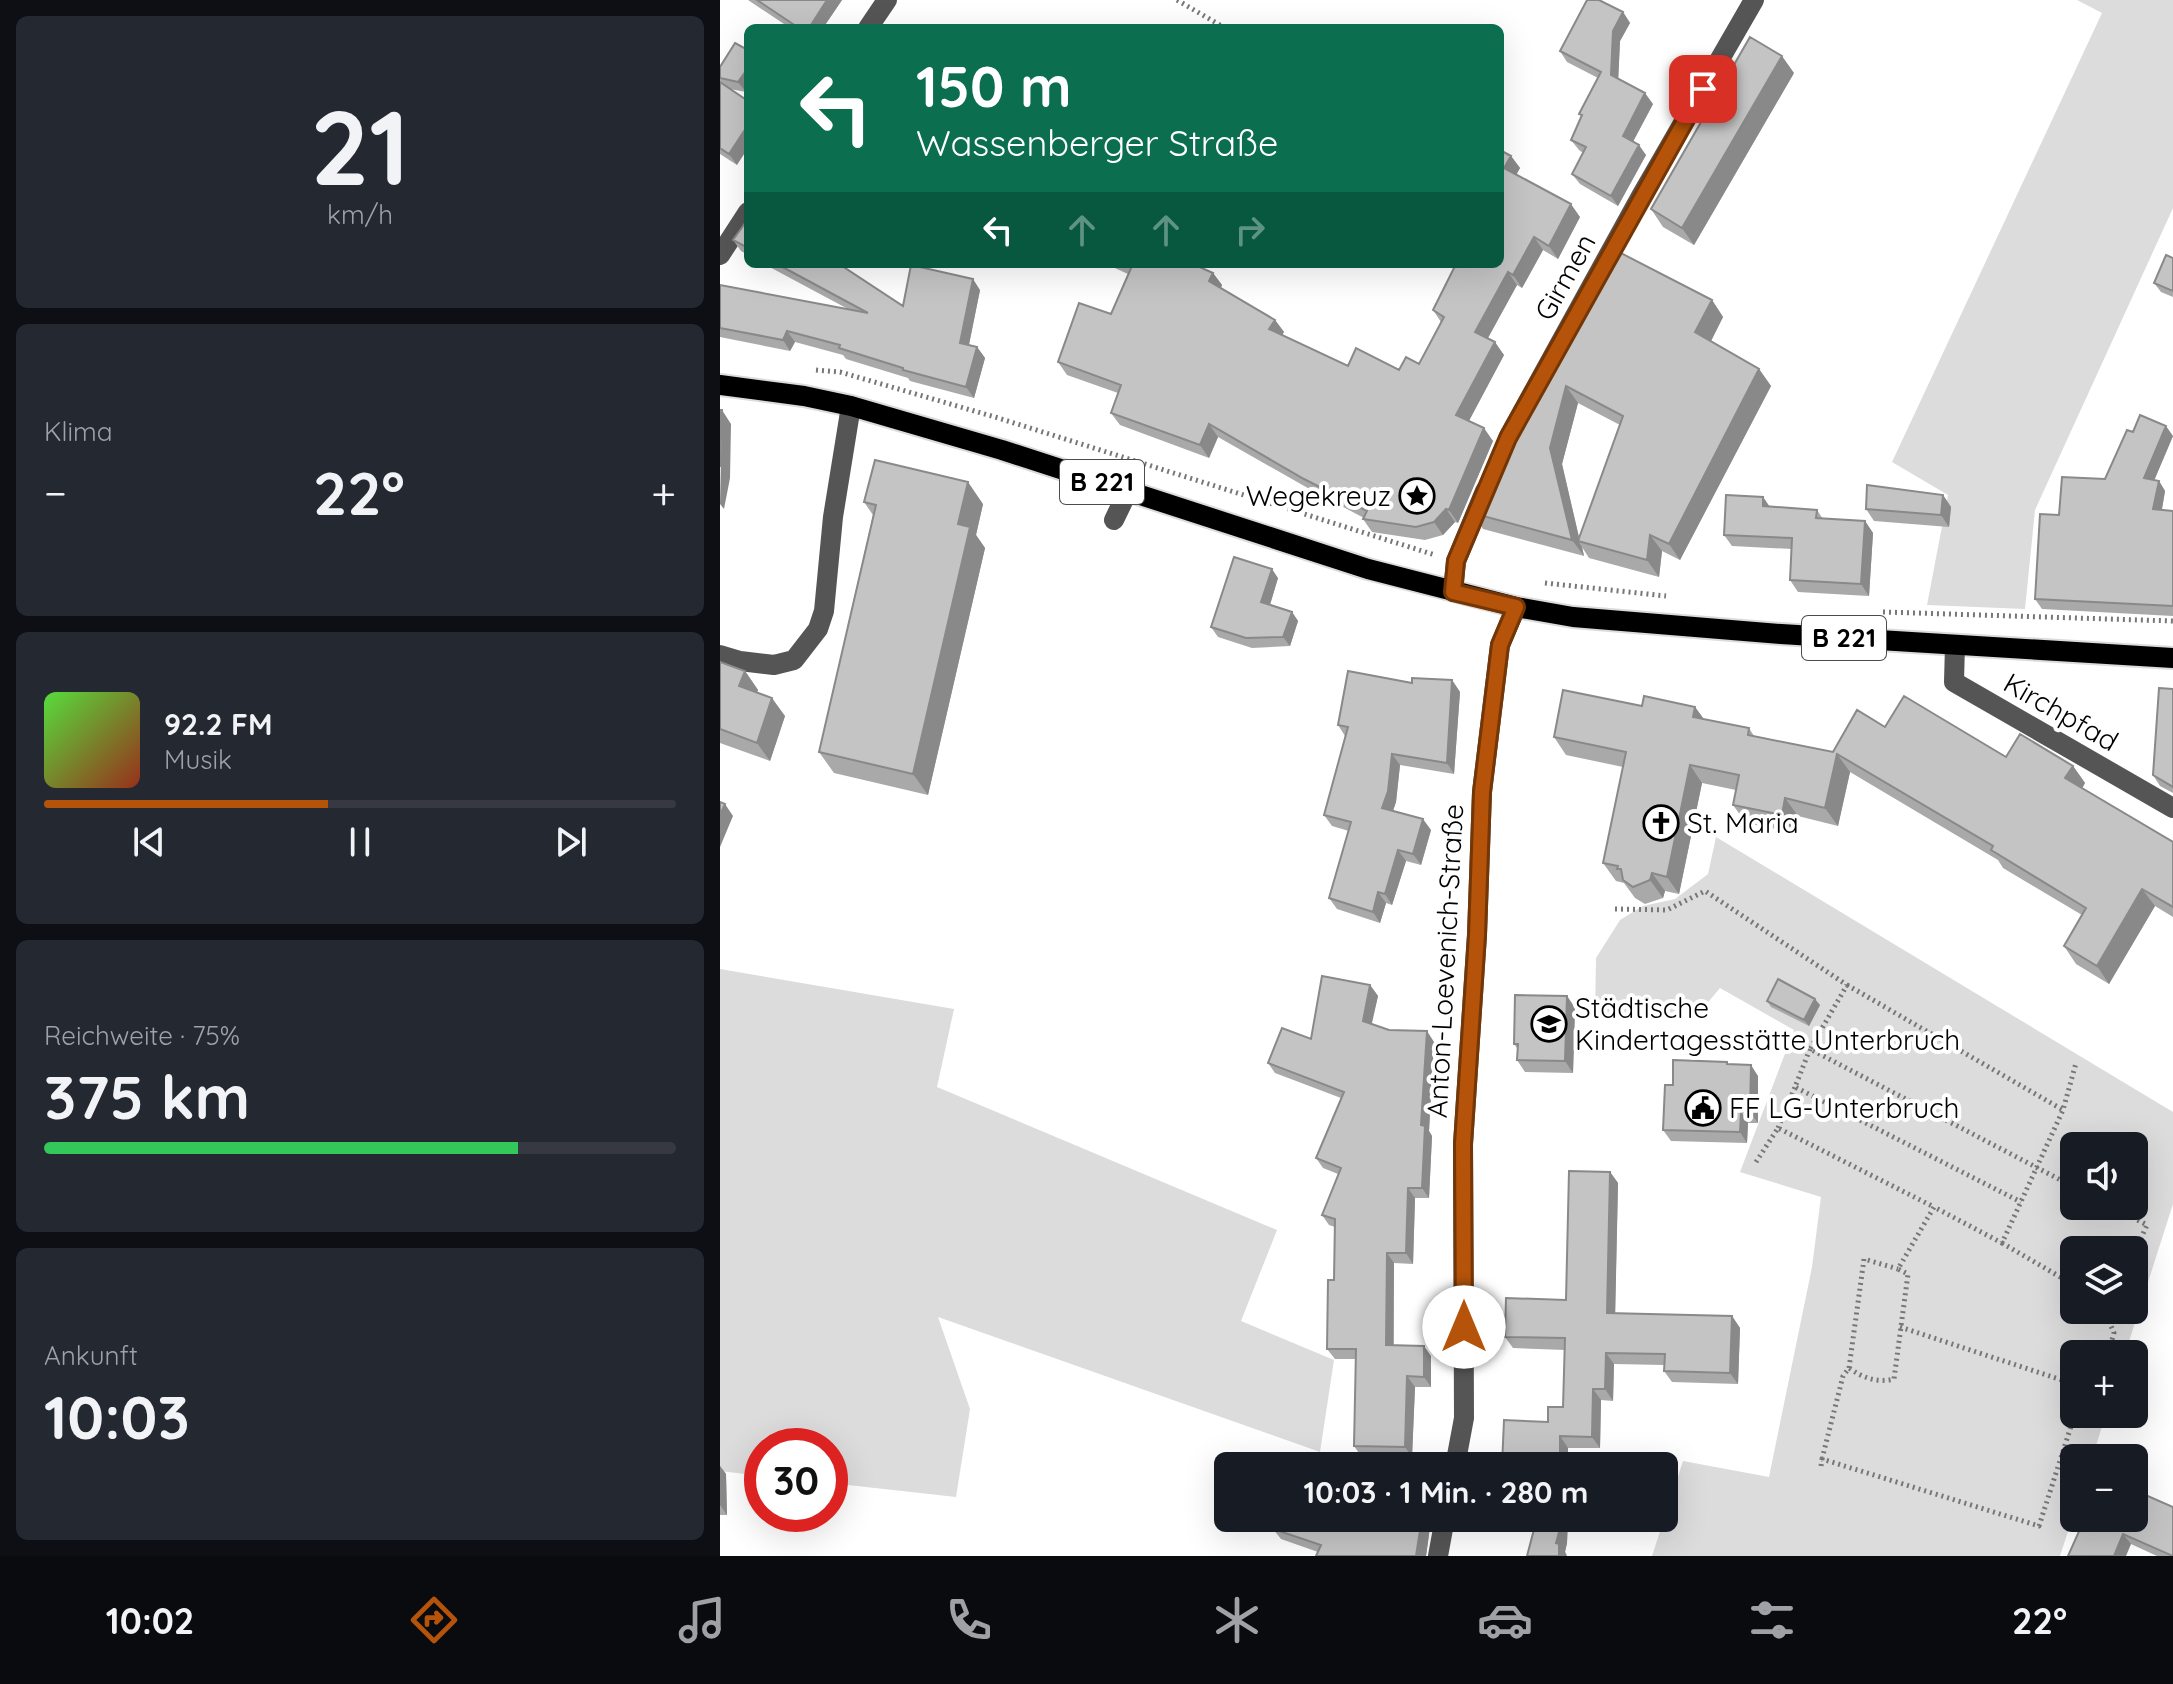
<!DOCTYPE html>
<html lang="de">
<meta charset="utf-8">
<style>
:root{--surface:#171b24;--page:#242831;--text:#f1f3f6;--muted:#9ea1a6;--line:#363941;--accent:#b45309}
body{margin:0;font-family:Quicksand,sans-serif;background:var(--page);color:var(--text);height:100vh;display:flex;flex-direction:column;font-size:30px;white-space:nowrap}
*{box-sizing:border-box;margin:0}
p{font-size:26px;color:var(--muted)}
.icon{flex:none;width:44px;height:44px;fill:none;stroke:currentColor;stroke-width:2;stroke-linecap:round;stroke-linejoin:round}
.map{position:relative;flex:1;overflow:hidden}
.side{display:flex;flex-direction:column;gap:16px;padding:16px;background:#0d0f14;width:720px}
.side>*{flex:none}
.guide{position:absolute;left:24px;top:24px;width:760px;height:244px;border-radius:12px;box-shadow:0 8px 32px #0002;background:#0b6e4f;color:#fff;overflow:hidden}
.controls{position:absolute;left:1340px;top:1132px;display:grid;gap:16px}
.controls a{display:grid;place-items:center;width:88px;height:88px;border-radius:12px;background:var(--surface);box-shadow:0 8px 32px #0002;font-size:40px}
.speed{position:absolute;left:24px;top:1428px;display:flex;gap:16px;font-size:40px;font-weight:700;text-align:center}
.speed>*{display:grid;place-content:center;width:104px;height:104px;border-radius:50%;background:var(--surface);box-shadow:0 8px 32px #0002;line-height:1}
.speed .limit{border:12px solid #d22;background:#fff;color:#111}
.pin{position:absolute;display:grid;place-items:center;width:68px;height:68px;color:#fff;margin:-34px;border-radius:16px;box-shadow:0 4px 12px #0006}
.me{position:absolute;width:88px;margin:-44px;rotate:0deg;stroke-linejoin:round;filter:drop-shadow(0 0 6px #0008)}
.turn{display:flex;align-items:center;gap:28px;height:168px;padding:0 40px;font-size:36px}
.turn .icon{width:104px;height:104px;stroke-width:2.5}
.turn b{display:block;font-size:56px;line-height:68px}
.lanes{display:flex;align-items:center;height:76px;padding:0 40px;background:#0003;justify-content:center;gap:40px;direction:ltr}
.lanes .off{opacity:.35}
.big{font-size:60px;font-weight:700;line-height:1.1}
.side .widget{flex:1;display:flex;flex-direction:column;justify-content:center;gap:12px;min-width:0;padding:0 28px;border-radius:12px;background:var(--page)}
.side .dial{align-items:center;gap:0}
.dial b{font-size:104px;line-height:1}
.song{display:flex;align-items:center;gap:24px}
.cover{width:96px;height:96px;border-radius:12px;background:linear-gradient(135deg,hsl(110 70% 55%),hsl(10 70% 35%))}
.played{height:8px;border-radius:4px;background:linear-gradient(90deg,var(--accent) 45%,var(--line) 45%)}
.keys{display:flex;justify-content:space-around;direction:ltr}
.heat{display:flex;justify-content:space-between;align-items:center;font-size:44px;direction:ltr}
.charge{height:12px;border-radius:6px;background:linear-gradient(90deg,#34c759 75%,var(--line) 0)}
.trip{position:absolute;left:494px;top:1452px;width:464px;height:80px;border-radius:12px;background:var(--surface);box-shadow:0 8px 32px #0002;font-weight:700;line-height:80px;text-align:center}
.tab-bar{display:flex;height:128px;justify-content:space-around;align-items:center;background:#090b0e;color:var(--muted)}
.tab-bar .icon{width:56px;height:56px}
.tab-bar .selected{color:var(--accent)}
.tab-bar b{font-size:36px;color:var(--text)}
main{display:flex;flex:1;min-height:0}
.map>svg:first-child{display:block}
.green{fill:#dcdcdc;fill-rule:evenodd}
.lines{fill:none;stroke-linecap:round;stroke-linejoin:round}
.major-casing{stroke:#dbdbdb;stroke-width:24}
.path{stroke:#777;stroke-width:5;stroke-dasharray:2 4;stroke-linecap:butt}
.minor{stroke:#555;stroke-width:20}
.major{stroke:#000;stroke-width:20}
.wall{fill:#a9a9a9;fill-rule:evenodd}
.shaded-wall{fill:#898989}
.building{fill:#c4c4c4;stroke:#898989;stroke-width:2}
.route-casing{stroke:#753606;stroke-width:20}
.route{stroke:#b45309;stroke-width:14}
.labels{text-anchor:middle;stroke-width:8;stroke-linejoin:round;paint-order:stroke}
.shield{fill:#fff;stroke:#4c4c4c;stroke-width:2}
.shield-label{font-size:26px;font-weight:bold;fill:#000}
.street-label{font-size:28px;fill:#000;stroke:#fff}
.poi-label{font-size:28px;fill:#000;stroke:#fff;text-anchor:start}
</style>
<main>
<section class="side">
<div class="widget dial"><b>21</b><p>km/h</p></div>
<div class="widget"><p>Klima</p>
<div class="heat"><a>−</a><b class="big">22°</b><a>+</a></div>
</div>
<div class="widget">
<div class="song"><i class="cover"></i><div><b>92.2 FM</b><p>Musik</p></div></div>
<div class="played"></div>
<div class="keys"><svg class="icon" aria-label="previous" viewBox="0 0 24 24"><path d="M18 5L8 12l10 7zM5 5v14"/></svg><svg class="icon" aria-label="pause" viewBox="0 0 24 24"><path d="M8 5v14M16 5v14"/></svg><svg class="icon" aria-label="next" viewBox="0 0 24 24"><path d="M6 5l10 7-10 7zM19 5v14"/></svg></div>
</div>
<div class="widget"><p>Reichweite · 75%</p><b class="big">375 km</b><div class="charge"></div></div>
<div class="widget"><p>Ankunft</p><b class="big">10:03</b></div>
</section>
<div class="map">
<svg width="1453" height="1556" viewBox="0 0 1453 1556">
<rect width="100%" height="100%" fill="#fff"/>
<path class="green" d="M1357 0H1453V208L1315 510 1305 609 1207 605 1228 495 1172 462 1382 13Z
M996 837 1453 1112V1204L1405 1354H1354V1414H1386L1372 1458H1354V1513L1340 1556H932L963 1461 1049 1477 1092 1267 1101 1197 1020 1172 1074 1030 1000 988 979 1013 875 1014 876 958 900 920 923 906 955 899 988 874ZM1354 1146H1414V1206H1354ZM1354 1250H1414V1310H1354Z
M0 969 234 1009 217 1087 557 1230 521 1321 614 1360 600 1452 218 1317 250 1409 236 1497 110 1483V1446H42V1476L0 1471Z"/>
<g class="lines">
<defs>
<path id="major" d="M0 385 84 396 131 406 282 450 648 569 796 607 853 617 1061 634 1453 658"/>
</defs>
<use href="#major" class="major-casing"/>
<path class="path" d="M457 0 505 28
M96 370 120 372 275 417 715 555
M825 583 946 596
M1163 612 1453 621
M895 909 947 910 985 891 1127 985 1090 1049 1354 1187
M1127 985 1343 1110 1356 1063
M1090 1049 1075 1087 1301 1202
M1058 1128 1075 1087
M1036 1162 1058 1128 1214 1207
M1391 1206 1427 1225 1414 1254
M1282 1243 1354 1285
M1384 1310 1394 1333 1388 1354
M1180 1327 1354 1384
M1129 1368 1144 1259 1178 1269
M1102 1459 1123 1376 1129 1368C1143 1378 1157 1383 1174 1379L1188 1274 1178 1269 1214 1207 1282 1243 1343 1110
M1101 1466 1102 1459 1319 1526 1355 1414"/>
<path class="minor" d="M148 28 167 0
M0 255 28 212
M789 436 921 196 1034 0
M394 520 408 491
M733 592 736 561 765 491
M1235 645 1234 682 1453 808
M0 655 20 661 54 665 74 660 98 629 104 611 113 517 131 406
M735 1466 744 1418 743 1144 757 935 762 792 780 645 796 607
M718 1556 725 1518"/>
<use href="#major" class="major"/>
</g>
<path class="wall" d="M28 0H122L103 28H70Z
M903 12 910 23 900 41 898 79 933 104 913 142 926 155 898 206 860 184 852 174 863 153 859 150 851 140 861 116 859 114 878 78 847 62 840 51Z
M28 50V89L26 92 10 89 17 165 0 154V67Z
M1074 73 974 245 943 227 931 209Z
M791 156 800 168 796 174 860 217 838 259 823 250 802 288 797 285 768 338 784 355 749 421 773 441 738 523 735 522 723 535 705 540 652 532 643 519 644 518 593 491 498 437 489 458 400 425 391 413 398 393 347 375 338 362 391 314 408 274 386 264H473L493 273 502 285 501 288 555 320 564 332 562 335 628 366 679 370 699 364 721 322 713 310Z
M28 219V255L21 251 13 240Z
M1453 258V297L1441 292 1434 283Z
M44 264H119L183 306 260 290 249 345 257 347 265 358 254 398 190 381 188 378 126 359 123 355 75 342 70 351 0 337V285L128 309Z
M992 300 1003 317 991 341 1039 369 1051 386 960 560 942 551 939 577 869 558 862 547 864 556 763 529 752 513 803 414ZM858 403 900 425 859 537 842 464Z
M1453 436 1434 480 1439 481 1445 491 1442 510 1453 511V616L1322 609 1315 599 1339 515 1385 479Z
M1223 495 1231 507 1229 527 1154 521 1146 509Z
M1043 497 1050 507 1097 510 1103 519 1145 521 1153 533 1149 596 1078 592 1070 580 1072 549 1012 546 1004 535Z
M144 502 263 504 256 535 265 548 208 795 114 773 99 752 153 515Z
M558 578 550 605 572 612 578 621 570 646 532 648 498 637 491 627Z
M0 662 25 671 38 690 37 692 65 716 50 761 0 743Z
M732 680 740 692 734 774 680 765 676 802 673 811 711 830 701 865 686 861 672 905 666 903 660 923 617 909 609 898 629 831 612 826 604 815 625 736 618 725 692 683Z
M1453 689V793L1440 786 1433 775Z
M922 706 975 707 984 719 1029 728 1034 736 1113 752 1165 727 1286 757 1353 766 1365 783 1362 788 1453 842V917L1435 906 1389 984 1356 964 1344 946 1362 915 1283 868 1278 860 1130 772 1118 826 1078 816 1074 833 1026 823 1013 805 1016 790 982 783 959 894 945 891 943 898 925 904 915 898 904 883 896 881 883 863 903 767 846 755 834 737Z
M650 985 658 996 651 1024 669 1030 714 1042 709 1131 712 1136 709 1198H695L693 1264 674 1263V1345L711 1356V1387H695L692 1457 641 1456 634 1446 636 1359H615L607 1349 614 1280 615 1227 609 1225 602 1215 618 1174 603 1168 596 1158 621 1098 555 1073 548 1063 591 1039Z
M847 996 855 1008 853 1073 805 1072 797 1060V1048L794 1044Z
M1047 1001 1100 1005 1089 1026 1051 1007Z
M1009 1064 1038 1076V1123H1028L1027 1143 951 1141 943 1130 953 1085Z
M890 1172 898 1183 895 1313 1012 1316 1020 1328 1018 1384 952 1382 944 1371V1365L894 1364 893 1401 881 1400 880 1448H848V1466H782L843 1407 845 1350 793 1348 785 1337 846 1300Z
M0 1466 6 1474 7 1515H0Z
M781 1518H848L847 1543 845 1552 847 1555 815 1528 788 1527Z
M1414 1518 1453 1556H1437L1411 1544 1348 1556Z
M710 1527 706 1556H596L598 1552 561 1539 553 1529Z"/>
<path class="shaded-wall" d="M107 0H122L103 28H89Z
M903 12 910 23 900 41 898 85 891 75 893 31Z
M1062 56 1074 73 974 245 962 228Z
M28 68V89L26 92 18 82Z
M925 93 933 104 910 147 903 136Z
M28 125V148L17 165 9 154Z
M919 145 926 155 898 206 891 196Z
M791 156 800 168 793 181 784 168Z
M851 204 860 217 838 259 829 246Z
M814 237 823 250 802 288 793 275Z
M788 272 797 285 764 345 755 332Z
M493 273 502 285 498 294 489 281Z
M253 279 260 290 247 354 240 343Z
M992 300 1003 317 987 349 975 332Z
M555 320 564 332 558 342 549 329Z
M67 331 75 342 70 351 63 340Z
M775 342 784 355 745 428 736 415Z
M257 347 265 358 254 398 246 387Z
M1039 369 1051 386 960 560 949 544Z
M846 386 858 403 842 464 860 542 858 541 862 547 864 556 852 540 830 448Z
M2 410 11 424 10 478 4 509 0 504Z
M489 424 498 437 489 458 480 445Z
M1446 426 1453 436 1431 488 1424 478Z
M764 428 773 441 738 523 729 510Z
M1439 481 1445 491 1440 519 1433 509Z
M248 482 263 504 256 535 265 548 208 795 193 774 238 524Z
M1223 495 1231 507 1229 527 1221 515Z
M1043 497 1051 509 1043 506Z
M726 509 735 522 723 535 714 522Z
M1145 521 1153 533 1149 596 1141 584Z
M930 535 942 551 939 577 927 560Z
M552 569 558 578 548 611 541 602Z
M572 612 578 621 570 646 563 637Z
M25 671 38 690 32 704 19 686Z
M732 680 740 692 734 774 727 763Z
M52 698 65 716 50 761 37 743Z
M975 707 988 725 973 717Z
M672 754 680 765 676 802 670 819 662 808Z
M1117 754 1130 772 1118 826 1105 808Z
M970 765 982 783 959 894 947 877Z
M1353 766 1365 783 1358 796 1345 778Z
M1065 798 1078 816 1074 833 1062 815Z
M5 804 13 816 0 847V815Z
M703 819 711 830 701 865 693 854Z
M678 850 686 861 672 905 665 894Z
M932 873 945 891 943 898 930 880Z
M1422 889 1435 906 1389 984 1377 966Z
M658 892 666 903 660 923 653 912Z
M650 985 658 996 650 1032 643 1021Z
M847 996 855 1008 853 1073 845 1061Z
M1095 999 1100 1005 1089 1026 1084 1020Z
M707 1031 714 1042 709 1131 712 1136 709 1198 702 1188 701 1125Z
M1031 1065 1038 1076V1123L1030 1112Z
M1021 1112 1028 1123 1027 1143 1020 1132Z
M890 1172 898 1183 895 1324 887 1313Z
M688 1188 695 1198 693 1264 686 1253Z
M667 1253 674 1263 673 1355 666 1345Z
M1012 1316 1020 1328 1018 1384 1010 1373Z
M704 1346 711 1356V1387L704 1377Z
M886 1353 894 1364 893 1401 885 1389Z
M687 1376 695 1387 692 1457 685 1447Z
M873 1389 881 1400 880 1448 872 1437Z
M840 1436 848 1448V1466H840Z
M0 1466 6 1474 7 1515 0 1505Z
M702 1518H704L710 1527 706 1556H696Z
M840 1518H848L847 1543 845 1552 847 1556H839L836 1543Z
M1403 1534 1411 1544 1406 1556H1394Z"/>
<path class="building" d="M37 0H107L89 28H79Z
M867 0H879L903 12 893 31 891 75 925 93 903 136 919 145 891 196 852 174 866 147 851 140 862 115 859 114 881 72 840 51Z
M1030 37 1062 56 962 228 931 209Z
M15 43 28 50V68L18 82 0 78V67Z
M0 82 28 101V125L9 154 0 148Z
M780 150 791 156 784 168 851 204 829 246 814 237 793 275 788 272 755 332 775 342 736 415 764 428 729 510 726 509 714 522 696 527 643 519 647 511 584 479 489 424 480 445 391 413 401 385 338 362 359 303 391 314 412 266 407 264H473L493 273 489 281 555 320 549 329 628 366 636 348 679 370 686 357 699 364 724 317 713 310 736 264H780Z
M28 219V248L13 240Z
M893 249 992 300 975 332 1039 369 949 544 930 535 927 560 858 541 903 416 846 386 830 448 852 540 752 513 784 436 798 412 803 414Z
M1446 255 1453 258V291L1434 283Z
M57 264H119L183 306 191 265 253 279 240 343 257 347 246 387 183 370V368L119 348 120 345 67 331 63 340 0 328V285L148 313Z
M0 410H2L0 467Z
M1420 415 1446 426 1424 478 1439 481 1433 509 1453 511V606L1315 599 1320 514 1339 515 1342 477 1385 479 1407 430 1413 432Z
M155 460 248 482 238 524 250 527 193 774 99 752 156 505 144 502Z
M1147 485 1223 495 1221 515 1146 509Z
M1006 495 1043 497V506L1097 510 1096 518 1145 521 1141 584 1070 580 1072 538 1004 535Z
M514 557 552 569 541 602 572 612 563 637 526 638 491 627Z
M0 662 25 671 19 686 52 698 37 743 0 729Z
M628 671 692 683V678L732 680 727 763 672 754 668 791 662 808 703 819 693 854 678 850 665 894 658 892 653 912 609 898 631 822 604 815 628 727 618 725Z
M1439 688 1453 689V787L1433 775Z
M843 690 922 706 924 696 975 707 973 717 1029 728 1028 735 1113 752 1137 710 1165 727 1184 696 1286 757 1300 734 1353 766 1345 778 1453 842V907L1422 889 1377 966 1344 946 1366 908 1271 850 1273 846 1117 754 1105 808 1065 798 1062 815 1013 805 1019 775 970 765 947 877 932 873 930 880 913 887 903 880 901 869H897L898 866 883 863 906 752 834 737Z
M0 802 5 804 0 815Z
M602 976 650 985 643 1021 669 1030 707 1031 701 1125 705 1126 702 1188H688L686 1253H667L666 1345 704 1346V1377L687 1376 685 1447 634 1446 636 1349H607L608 1280H614L615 1219 602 1215 621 1168 596 1158 624 1092 548 1063 562 1028 591 1039Z
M1058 979 1095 999 1084 1020 1047 1001Z
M795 995 847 996 845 1061 797 1060 798 1044H794Z
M953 1060 1007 1062V1064L1031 1065 1030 1112H1021L1020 1132 943 1130 945 1085H953Z
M849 1171 890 1172 887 1313 1012 1316 1010 1373 944 1371 945 1354 886 1353 885 1389H873L872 1437 840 1436V1466H782L784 1420 828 1422V1407H843L845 1338 785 1337 786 1298 846 1300Z
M1414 1490 1453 1507V1556L1403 1534 1394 1556H1348L1365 1518H1414Z
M557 1518H702L696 1556H596L601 1545 553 1529Z
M817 1518H840L839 1532 836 1543 839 1544V1556H807Z"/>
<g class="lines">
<defs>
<path id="route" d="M744 1327 743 1144 757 935 762 792 780 645 796 607 733 592 736 561 788 438 983 89"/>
</defs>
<use href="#route" class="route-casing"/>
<use href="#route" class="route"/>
</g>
<defs>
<symbol id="sight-ring" viewBox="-11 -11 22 22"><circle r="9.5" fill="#fff" stroke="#000" stroke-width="1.5"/><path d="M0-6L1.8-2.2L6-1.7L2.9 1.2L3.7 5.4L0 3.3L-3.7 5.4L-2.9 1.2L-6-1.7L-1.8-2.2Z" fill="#000"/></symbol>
<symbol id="church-ring" viewBox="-11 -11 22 22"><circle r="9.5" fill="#fff" stroke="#000" stroke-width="1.5"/><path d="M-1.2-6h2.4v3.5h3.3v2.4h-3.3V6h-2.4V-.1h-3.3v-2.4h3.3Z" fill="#000"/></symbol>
<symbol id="school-ring" viewBox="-11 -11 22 22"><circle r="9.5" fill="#fff" stroke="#000" stroke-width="1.5"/><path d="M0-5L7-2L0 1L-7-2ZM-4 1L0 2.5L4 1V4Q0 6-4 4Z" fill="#000"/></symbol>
<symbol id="civic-ring" viewBox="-11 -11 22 22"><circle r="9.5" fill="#fff" stroke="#000" stroke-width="1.5"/><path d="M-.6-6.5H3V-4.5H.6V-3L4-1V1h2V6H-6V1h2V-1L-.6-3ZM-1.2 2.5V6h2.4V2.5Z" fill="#000"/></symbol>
</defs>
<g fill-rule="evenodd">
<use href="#sight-ring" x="677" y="476" width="40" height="40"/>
<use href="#church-ring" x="921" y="803" width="40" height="40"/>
<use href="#school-ring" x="809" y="1004" width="40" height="40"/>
<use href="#civic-ring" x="963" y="1088" width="40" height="40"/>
</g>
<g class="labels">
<g class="shield">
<rect x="340" y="460" width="84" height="44" rx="6"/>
<rect x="1082" y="616" width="84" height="44" rx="6"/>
</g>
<g class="shield-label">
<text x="382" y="491">B 221</text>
<text x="1124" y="647">B 221</text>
</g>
<g class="street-label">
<text transform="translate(845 277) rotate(-61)" y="10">Girmen</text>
<text transform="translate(1341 712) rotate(30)" y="10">Kirchpfad</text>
<text transform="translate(725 961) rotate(-87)" y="10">Anton-Loevenich-Straße</text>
</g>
<g class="poi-label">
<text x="671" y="506" text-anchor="end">Wegekreuz</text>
<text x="967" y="833">St. Maria</text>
<text x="855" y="1018">Städtische<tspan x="855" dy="32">Kindertagesstätte Unterbruch</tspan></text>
<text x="1009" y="1118">FF LG-Unterbruch</text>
</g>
</g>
</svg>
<div class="controls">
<a><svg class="icon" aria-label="sound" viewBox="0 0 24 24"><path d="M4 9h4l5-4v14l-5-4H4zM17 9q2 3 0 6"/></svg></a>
<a><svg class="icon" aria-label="layers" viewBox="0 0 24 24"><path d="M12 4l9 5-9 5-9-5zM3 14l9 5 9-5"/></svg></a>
<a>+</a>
<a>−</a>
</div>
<div class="speed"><div class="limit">30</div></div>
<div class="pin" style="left:983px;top:89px;background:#d93025"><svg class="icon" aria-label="arrive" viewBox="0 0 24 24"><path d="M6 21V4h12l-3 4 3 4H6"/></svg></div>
<svg class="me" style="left:744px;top:1327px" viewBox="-20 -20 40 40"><circle r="19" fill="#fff"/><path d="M0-13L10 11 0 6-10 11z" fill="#b45309"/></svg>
<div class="trip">10:03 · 1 Min. · 280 m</div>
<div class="guide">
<div class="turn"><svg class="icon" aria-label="left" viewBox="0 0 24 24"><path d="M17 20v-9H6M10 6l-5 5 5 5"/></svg><div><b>150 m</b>Wassenberger Straße</div></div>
<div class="lanes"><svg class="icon" aria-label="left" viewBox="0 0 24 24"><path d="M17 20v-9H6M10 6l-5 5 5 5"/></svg><svg class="icon off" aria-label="ahead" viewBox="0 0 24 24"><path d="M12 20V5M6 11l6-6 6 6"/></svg><svg class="icon off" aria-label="ahead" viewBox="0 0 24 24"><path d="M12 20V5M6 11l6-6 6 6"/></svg><svg class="icon off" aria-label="right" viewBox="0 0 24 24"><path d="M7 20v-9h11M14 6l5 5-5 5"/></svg></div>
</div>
</div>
</main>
<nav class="tab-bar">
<b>10:02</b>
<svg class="icon selected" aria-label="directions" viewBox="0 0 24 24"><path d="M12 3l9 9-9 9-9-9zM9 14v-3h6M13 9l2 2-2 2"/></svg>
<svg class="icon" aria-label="music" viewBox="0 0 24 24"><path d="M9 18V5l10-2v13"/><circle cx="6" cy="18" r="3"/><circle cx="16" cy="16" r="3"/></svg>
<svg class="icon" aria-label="phone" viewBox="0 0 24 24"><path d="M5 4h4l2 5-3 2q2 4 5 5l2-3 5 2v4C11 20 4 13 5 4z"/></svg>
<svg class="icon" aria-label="climate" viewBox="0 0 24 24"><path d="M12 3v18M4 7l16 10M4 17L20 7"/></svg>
<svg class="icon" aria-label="car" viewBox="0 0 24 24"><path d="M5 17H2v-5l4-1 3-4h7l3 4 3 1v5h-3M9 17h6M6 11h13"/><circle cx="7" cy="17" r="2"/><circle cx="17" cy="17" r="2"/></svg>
<svg class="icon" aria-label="filters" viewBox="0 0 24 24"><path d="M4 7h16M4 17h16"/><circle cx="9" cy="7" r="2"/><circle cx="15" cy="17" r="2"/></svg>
<b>22°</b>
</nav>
